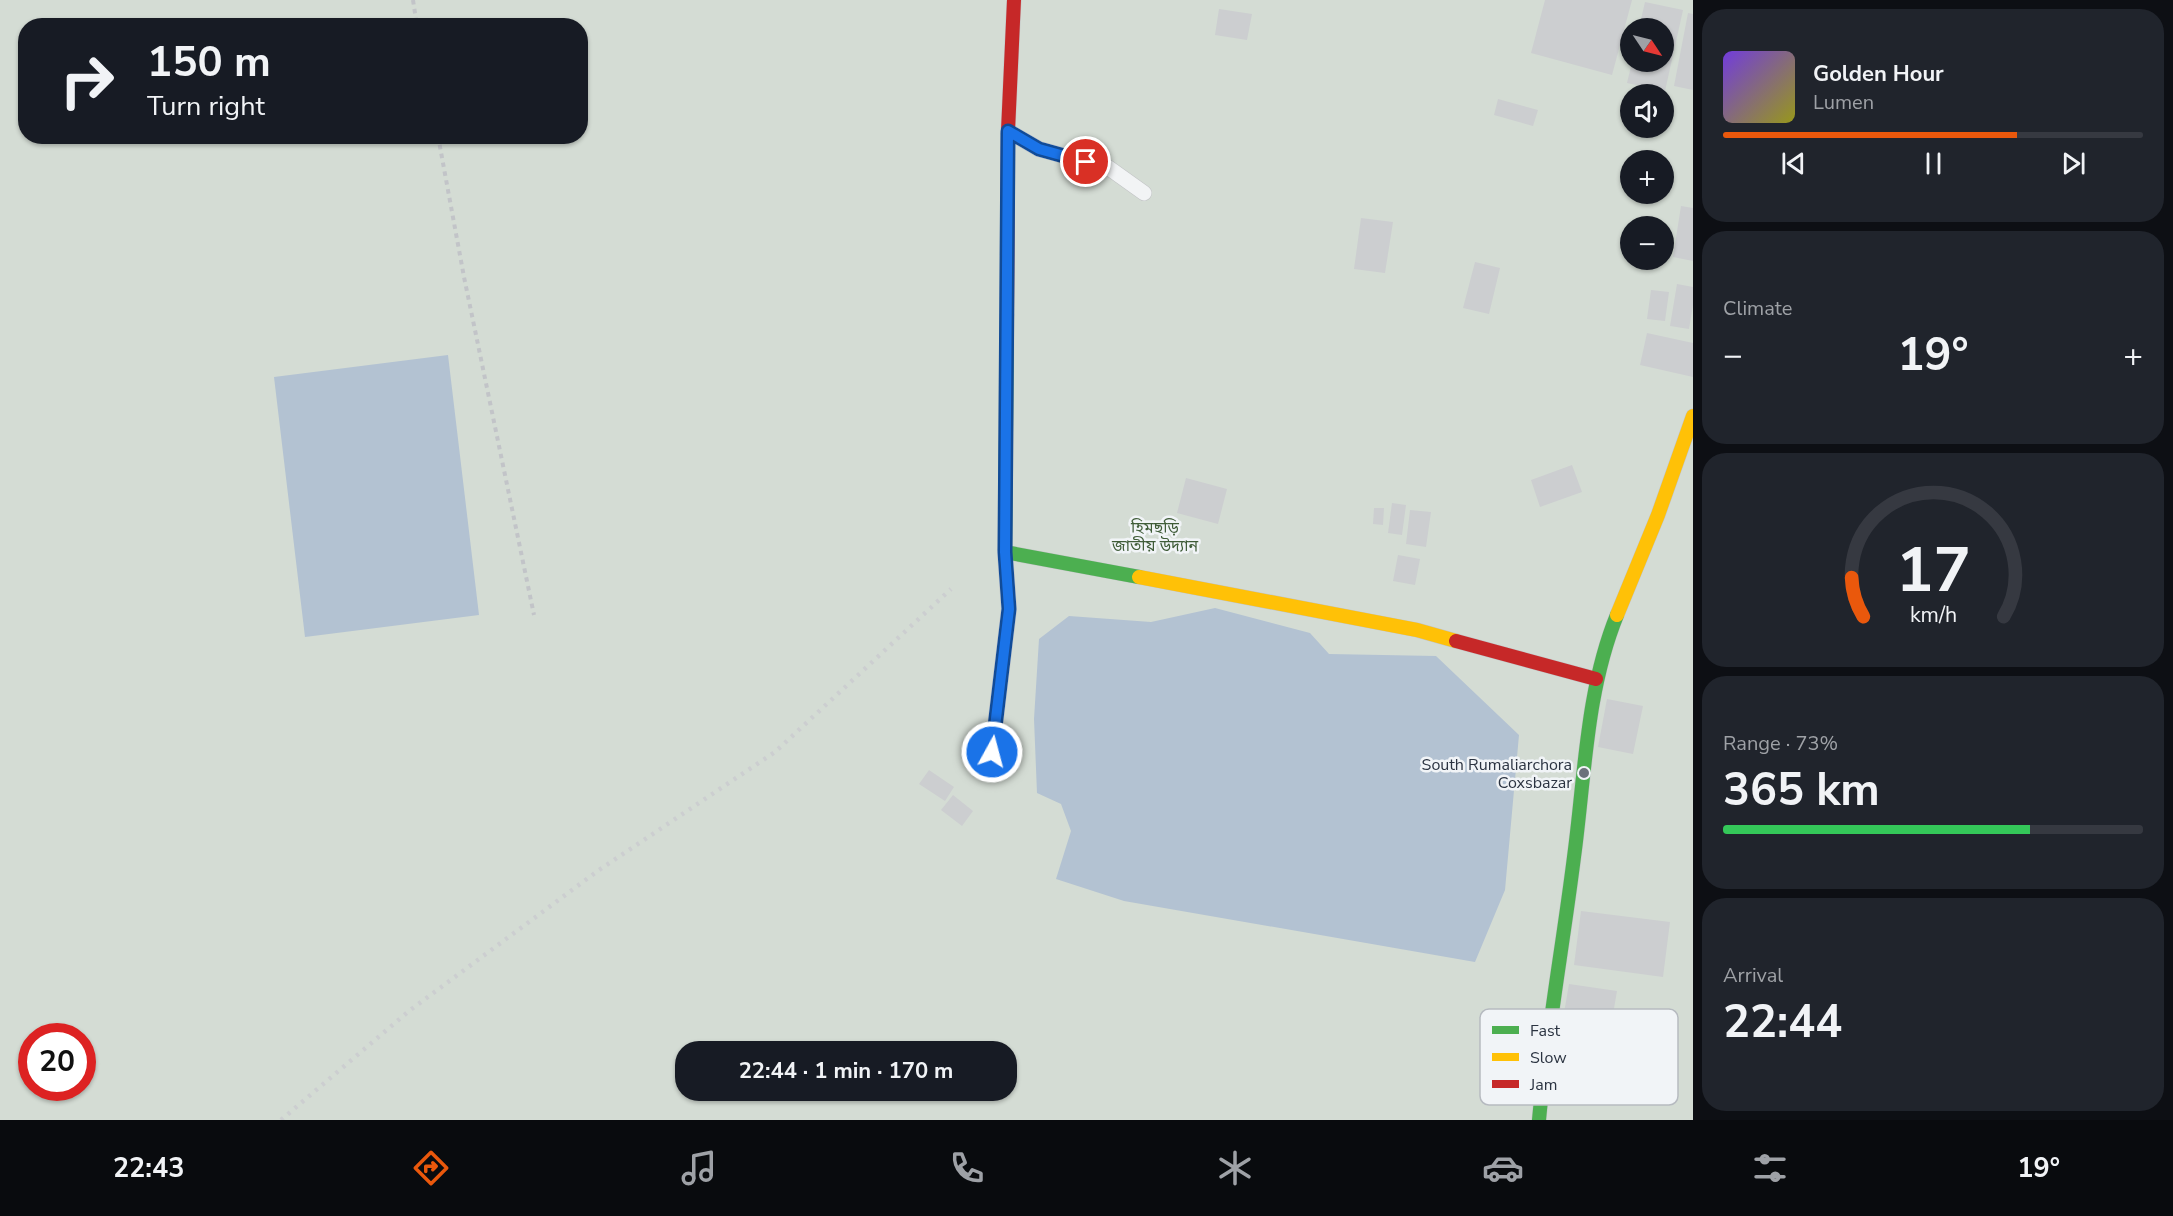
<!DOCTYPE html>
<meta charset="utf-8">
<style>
:root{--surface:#171b24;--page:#20242c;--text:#f1f3f6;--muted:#9ea1a6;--line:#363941;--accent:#ea580c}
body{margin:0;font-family:"Nunito Sans","Noto Sans Bengali",sans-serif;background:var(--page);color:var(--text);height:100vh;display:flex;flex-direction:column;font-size:22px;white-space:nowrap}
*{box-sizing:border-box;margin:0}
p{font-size:20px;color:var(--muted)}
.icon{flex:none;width:33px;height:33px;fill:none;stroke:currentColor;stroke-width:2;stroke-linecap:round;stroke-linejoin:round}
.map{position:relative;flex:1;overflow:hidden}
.side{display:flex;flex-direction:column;gap:9px;padding:9px;background:#0d0f14;width:480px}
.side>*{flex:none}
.top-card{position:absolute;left:18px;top:18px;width:570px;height:126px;border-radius:24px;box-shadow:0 2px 4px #0004;background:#171b24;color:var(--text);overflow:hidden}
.needle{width:39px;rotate:125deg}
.controls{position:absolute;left:1620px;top:18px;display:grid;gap:12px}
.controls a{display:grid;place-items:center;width:54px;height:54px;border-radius:50%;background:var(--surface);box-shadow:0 2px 4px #0004;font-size:30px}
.speed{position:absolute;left:18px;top:1023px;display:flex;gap:12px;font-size:30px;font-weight:700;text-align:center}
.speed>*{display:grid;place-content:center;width:78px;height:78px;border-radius:50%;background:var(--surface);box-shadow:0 2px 4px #0004;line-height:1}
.speed .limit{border:9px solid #d22;background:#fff;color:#111}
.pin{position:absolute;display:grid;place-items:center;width:51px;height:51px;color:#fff;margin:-26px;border:3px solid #fff;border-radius:50%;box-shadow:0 2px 6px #0007}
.me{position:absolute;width:66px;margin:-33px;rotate:7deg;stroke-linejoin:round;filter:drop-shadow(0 0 4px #0008)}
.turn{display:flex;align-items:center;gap:21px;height:126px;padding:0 30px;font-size:27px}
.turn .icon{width:78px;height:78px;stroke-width:2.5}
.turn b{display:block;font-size:42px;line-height:51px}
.big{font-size:45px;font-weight:700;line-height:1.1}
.side .widget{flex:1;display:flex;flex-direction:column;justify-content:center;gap:9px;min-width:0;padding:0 21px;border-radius:24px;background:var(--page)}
.side .dial{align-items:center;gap:0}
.dial svg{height:156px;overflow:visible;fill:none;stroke:var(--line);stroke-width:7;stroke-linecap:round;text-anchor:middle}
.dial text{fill:var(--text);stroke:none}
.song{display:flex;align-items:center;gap:18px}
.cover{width:72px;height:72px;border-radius:9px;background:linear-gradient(135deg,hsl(260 70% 55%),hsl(60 70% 35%))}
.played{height:6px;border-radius:3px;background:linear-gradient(90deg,var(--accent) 70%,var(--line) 70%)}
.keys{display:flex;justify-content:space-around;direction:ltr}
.heat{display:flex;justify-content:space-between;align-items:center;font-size:33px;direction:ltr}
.charge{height:9px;border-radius:4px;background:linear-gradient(90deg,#34c759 73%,var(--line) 0)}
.trip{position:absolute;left:675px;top:1041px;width:342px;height:60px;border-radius:24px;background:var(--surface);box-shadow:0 2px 4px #0004;font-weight:700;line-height:60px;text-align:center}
.tabs{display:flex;height:96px;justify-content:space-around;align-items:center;background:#090b0e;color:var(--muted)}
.tabs .icon{width:42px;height:42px}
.tabs .on{color:var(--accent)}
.tabs b{font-size:27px;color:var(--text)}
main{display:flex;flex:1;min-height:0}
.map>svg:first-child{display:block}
.green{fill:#d4dcd4;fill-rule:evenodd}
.water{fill:#b3c2d2}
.building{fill:#ccced0}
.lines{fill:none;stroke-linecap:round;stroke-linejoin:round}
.lane-casing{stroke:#c2c4c6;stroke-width:16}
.fast-casing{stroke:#c2c4c6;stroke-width:15}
.slow-casing{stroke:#c2c4c6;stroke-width:15}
.jam-casing{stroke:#c2c4c6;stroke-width:15}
.path{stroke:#c2c4c8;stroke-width:4;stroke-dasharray:4.5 4.5;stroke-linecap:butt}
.lane{stroke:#f2f4f5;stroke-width:15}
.fast{stroke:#4caf50;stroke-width:14}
.slow{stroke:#ffc107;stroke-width:14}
.jam{stroke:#c62828;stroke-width:14}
.rail{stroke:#ccced0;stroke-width:4.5;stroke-dasharray:3 6;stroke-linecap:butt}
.route-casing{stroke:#114b97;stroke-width:15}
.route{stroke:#1a73e8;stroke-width:10}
.poi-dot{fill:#6c727b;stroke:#f1f4f7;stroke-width:2}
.labels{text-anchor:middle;stroke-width:5;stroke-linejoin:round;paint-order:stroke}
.park-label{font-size:16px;fill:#3f5c38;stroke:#f1f4f7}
.poi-label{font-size:16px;fill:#2b3341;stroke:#f1f4f7;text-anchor:end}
.key{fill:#f1f4f7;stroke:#b6bac0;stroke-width:1.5}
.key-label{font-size:16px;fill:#2b3341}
</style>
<main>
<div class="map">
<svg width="1693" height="1120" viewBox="0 0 1693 1120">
<rect width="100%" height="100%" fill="#e4e6e8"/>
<path class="green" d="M0 0H1693V1120H0ZM26 26H580V136H26ZM1630 28H1664V62H1630ZM1630 94H1664V128H1630ZM1630 160H1664V194H1630ZM1630 226H1664V260H1630ZM32 1036H82V1088H32ZM686 1052H1006V1090H686Z"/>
<path class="water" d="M448 355 479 615 305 637 274 377Z
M1215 608 1310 633 1329 654 1436 656 1519 735 1505 890 1475 962 1124 901 1056 879 1071 831 1061 804 1037 793 1034 719 1039 639 1069 616 1151 622Z"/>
<path class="building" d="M1545 0H1632L1612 75 1531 53Z
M1645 2 1683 10 1665 91 1627 83 1632 62H1664V28H1639Z
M1219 9 1252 14 1247 40 1215 35Z
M1688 13 1693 14V90L1674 86Z
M1498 99 1538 110 1533 126 1494 115Z
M1681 206 1693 208V261L1673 257Z
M1361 218 1393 222 1385 273 1354 269Z
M1475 262 1500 268 1489 314 1463 308Z
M1677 284 1693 287V305L1689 329 1670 326Z
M1651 290 1669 292 1665 321 1647 319Z
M1647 333 1693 343V377L1640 365Z
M1572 465 1582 492 1540 507 1531 480Z
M1186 478 1227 489 1218 524 1177 513Z
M1392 503 1406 505 1402 535 1388 533Z
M1374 508H1384L1383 525 1373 524Z
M1410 510 1431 512 1426 547 1406 544Z
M1398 555 1420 559 1415 585 1393 581Z
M1607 699 1643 706 1633 754 1598 747Z
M929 770 954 787 945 801 919 784Z
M953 795 973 811 962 826 941 810Z
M1581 911 1670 922 1663 977 1574 965Z
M1569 984 1617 991 1612 1020 1564 1013Z"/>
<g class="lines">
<defs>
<path id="lane" d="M1008 131 1039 149 1109 168 1144 193
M992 752 1009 609 1005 552"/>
<path id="fast" d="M1007 315 1005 552 1139 577
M1539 1120C1547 1032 1563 945 1574 857 1585 776 1586 691 1617 615"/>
<path id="slow" d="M1139 577 1417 630 1456 641
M1617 615 1658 515 1693 416"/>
<path id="jam" d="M1007 315 1008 131 1014 0
M1456 641 1596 679"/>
</defs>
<use href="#lane" class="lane-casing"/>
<use href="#fast" class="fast-casing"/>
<use href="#slow" class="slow-casing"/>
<use href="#jam" class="jam-casing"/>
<path class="path" d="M413 0 417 26
M438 136 464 277 534 615"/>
<use href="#lane" class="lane"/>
<use href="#fast" class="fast"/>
<use href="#slow" class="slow"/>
<use href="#jam" class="jam"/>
<path class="rail" d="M281 1120 409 1011 599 870 775 752 951 589"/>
</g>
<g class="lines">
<defs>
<path id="route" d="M992 752 1009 609 1005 552 1008 131 1039 149 1086 162"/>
</defs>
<use href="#route" class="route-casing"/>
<use href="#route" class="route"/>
</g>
<circle class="poi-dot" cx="1584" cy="773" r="6"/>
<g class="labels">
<g class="park-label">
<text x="1155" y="533">হিমছড়ি<tspan x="1155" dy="18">জাতীয় উদ্যান</tspan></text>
</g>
<g class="poi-label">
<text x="1572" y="770">South Rumaliarchora<tspan x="1572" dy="18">Coxsbazar</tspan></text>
</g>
</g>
<rect x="1480" y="1009" width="198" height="96" rx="9" class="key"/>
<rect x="1492" y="1026" width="27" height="8" fill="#4caf50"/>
<rect x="1492" y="1053" width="27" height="8" fill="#ffc107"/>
<rect x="1492" y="1080" width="27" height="8" fill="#c62828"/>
<g class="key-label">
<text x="1530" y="1036">Fast</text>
<text x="1530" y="1063">Slow</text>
<text x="1530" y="1090">Jam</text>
</g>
</svg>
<div class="controls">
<a><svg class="needle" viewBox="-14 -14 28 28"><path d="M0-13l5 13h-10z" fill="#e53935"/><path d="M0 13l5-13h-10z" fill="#9ea1a6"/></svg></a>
<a><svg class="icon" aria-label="sound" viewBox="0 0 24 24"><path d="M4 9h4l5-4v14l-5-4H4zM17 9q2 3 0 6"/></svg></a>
<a>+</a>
<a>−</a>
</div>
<div class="speed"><div class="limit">20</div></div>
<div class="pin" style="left:1086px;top:162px;background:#d93025"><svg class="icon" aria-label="arrive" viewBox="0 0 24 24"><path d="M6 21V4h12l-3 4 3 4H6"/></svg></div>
<svg class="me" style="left:992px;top:752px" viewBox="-20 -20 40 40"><circle r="17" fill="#1a73e8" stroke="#fff" stroke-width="3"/><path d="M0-11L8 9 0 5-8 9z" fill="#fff"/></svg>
<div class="trip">22:44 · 1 min · 170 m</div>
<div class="top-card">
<div class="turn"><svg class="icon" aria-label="right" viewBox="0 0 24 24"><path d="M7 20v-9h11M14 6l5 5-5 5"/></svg><div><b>150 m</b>Turn right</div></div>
</div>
</div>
<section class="side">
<div class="widget">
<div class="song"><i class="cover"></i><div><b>Golden Hour</b><p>Lumen</p></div></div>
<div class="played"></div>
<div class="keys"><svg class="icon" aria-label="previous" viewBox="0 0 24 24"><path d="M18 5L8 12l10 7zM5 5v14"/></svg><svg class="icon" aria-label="pause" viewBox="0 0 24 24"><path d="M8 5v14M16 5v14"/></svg><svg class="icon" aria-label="next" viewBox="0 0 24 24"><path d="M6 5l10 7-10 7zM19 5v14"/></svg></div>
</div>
<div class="widget"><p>Climate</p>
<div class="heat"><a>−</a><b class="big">19°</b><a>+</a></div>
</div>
<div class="widget dial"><svg viewBox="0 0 100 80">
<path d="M14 69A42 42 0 1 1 86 69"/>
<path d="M14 69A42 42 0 0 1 8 49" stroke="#ea580c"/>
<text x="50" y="56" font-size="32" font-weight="700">17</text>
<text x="50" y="72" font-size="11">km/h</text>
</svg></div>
<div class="widget"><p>Range · 73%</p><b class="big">365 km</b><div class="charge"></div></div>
<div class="widget"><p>Arrival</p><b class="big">22:44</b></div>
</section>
</main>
<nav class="tabs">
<b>22:43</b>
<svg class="icon on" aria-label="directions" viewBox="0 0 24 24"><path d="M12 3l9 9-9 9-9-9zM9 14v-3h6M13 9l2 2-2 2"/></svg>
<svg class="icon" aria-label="music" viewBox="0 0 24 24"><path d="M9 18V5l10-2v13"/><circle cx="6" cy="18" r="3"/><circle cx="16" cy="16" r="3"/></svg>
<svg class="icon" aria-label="phone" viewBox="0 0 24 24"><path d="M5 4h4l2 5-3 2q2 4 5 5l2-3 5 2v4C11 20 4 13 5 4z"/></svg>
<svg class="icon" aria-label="climate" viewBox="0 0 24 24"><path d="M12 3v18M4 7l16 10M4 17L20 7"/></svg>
<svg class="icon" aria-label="car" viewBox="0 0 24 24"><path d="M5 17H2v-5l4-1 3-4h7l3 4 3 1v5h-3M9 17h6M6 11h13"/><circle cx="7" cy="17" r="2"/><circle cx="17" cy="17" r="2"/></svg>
<svg class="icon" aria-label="filters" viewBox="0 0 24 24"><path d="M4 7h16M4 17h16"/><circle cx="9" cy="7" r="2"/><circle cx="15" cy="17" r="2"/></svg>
<b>19°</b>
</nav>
